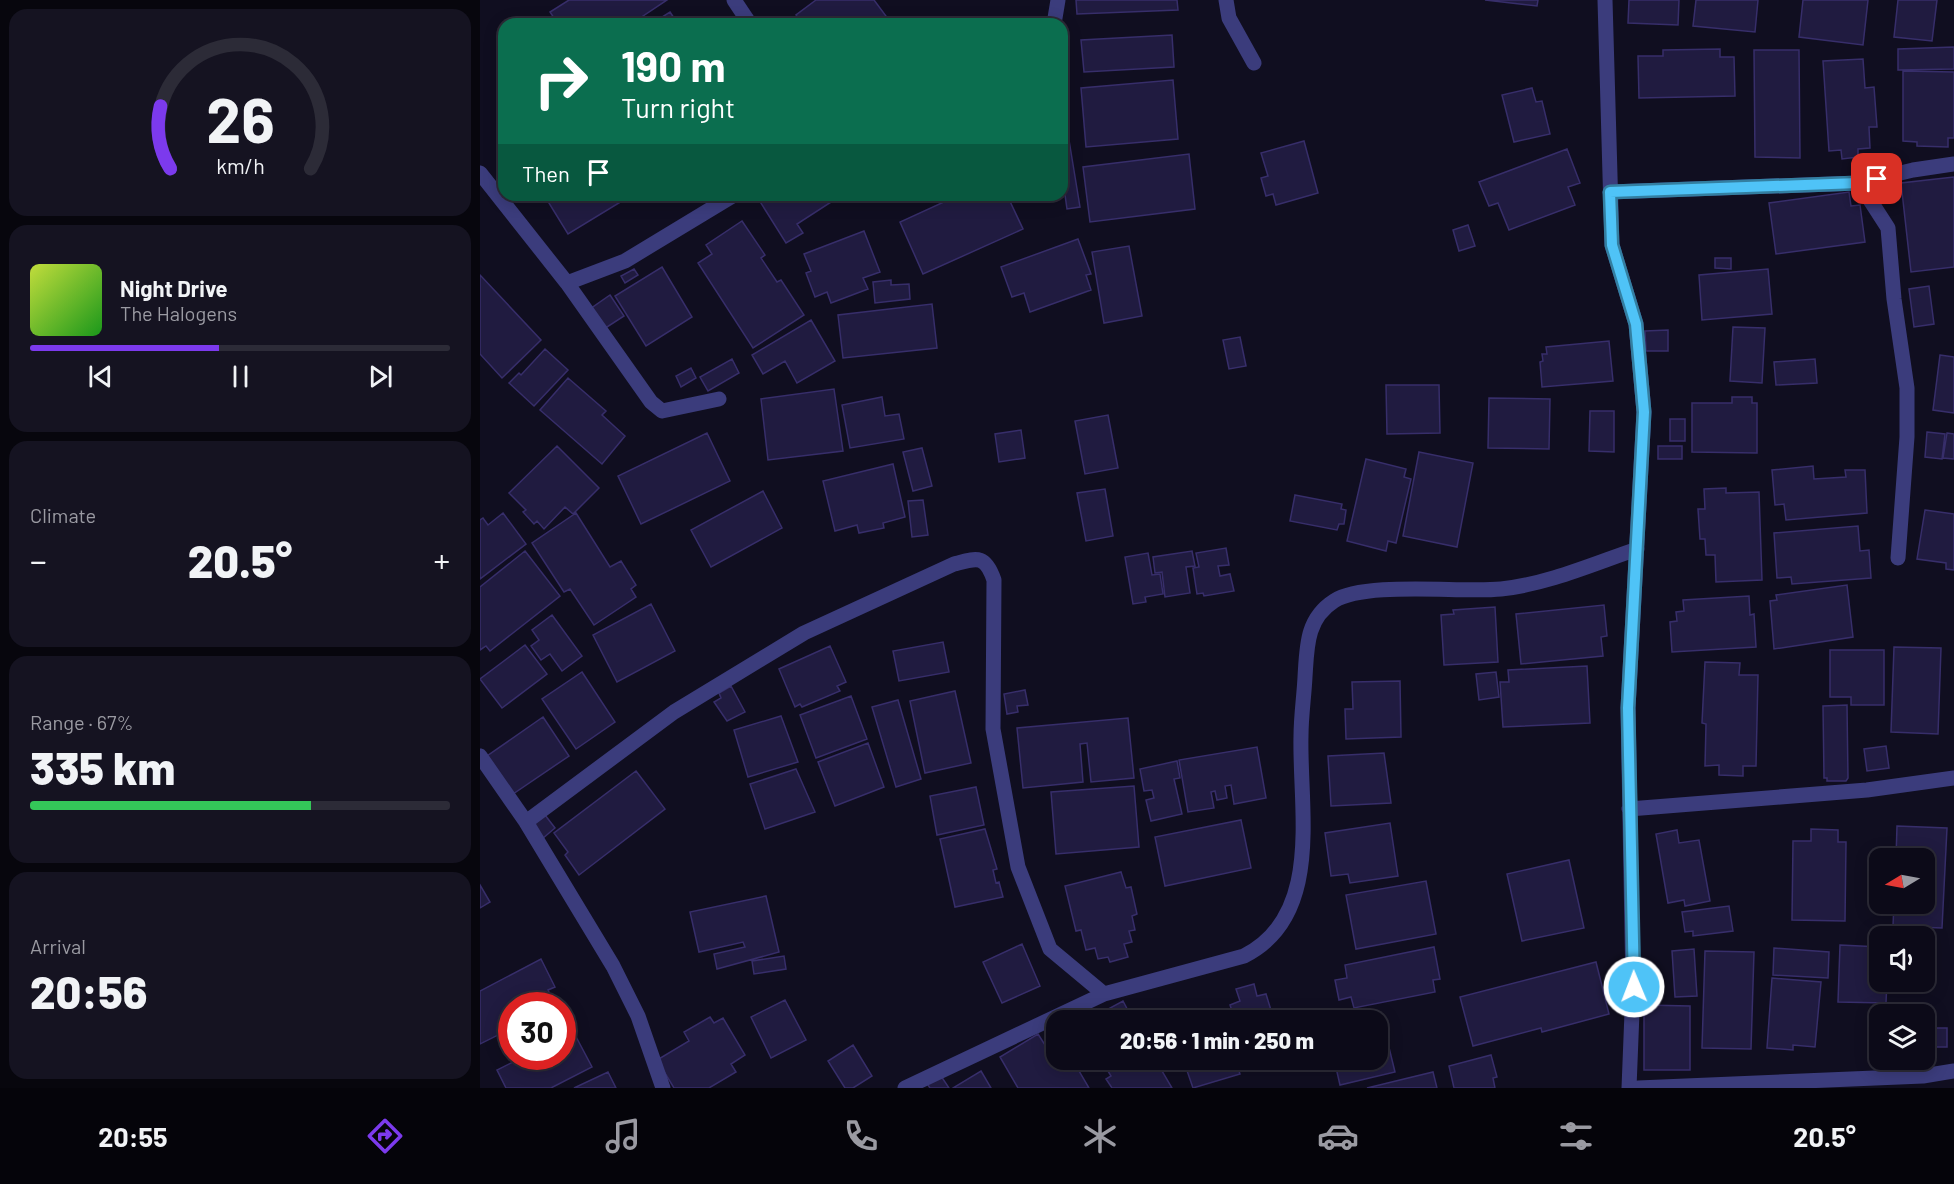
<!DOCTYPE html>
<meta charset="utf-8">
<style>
:root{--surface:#0c0a18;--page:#151321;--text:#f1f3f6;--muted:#9a9aa2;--line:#2c2b37;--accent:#7c3aed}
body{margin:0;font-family:Barlow,sans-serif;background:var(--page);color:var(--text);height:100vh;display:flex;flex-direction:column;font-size:22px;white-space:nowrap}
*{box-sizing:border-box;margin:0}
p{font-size:20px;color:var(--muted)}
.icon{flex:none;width:33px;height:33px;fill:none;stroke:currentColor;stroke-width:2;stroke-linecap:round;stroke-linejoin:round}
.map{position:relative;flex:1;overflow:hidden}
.panel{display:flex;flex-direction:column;gap:9px;padding:9px;background:#07060d;width:480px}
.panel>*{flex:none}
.banner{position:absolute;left:18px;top:18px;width:570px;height:183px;border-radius:18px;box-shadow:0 3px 15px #0003,0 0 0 2px var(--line);background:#0b6e4f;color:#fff;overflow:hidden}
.needle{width:39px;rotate:260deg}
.fabs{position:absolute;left:1389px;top:848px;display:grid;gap:12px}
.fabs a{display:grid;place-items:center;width:66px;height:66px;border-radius:12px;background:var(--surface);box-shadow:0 3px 15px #0003,0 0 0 2px var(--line);font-size:30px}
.speed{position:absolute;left:18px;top:992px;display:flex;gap:12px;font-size:30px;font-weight:700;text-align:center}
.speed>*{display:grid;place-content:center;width:78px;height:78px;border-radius:50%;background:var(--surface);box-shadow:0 3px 15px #0003,0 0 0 2px var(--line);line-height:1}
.speed .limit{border:9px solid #d22;background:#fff;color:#111}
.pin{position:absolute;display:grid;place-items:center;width:51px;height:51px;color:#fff;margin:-26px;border-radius:12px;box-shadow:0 3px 9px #0006}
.me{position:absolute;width:66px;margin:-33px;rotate:359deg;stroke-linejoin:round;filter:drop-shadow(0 0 4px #0008)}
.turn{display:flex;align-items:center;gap:21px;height:126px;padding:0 24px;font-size:27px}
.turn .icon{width:78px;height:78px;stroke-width:2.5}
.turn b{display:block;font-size:42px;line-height:51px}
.then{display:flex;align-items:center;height:57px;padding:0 24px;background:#0003;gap:12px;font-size:22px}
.big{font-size:45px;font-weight:800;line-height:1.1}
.panel .card{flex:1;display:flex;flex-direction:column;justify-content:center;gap:9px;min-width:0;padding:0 21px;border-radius:18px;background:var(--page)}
.panel .dial{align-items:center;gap:0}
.dial svg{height:156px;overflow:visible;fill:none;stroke:var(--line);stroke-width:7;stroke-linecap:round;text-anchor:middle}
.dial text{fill:var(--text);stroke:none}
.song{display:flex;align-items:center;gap:18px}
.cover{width:72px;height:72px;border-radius:9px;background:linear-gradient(135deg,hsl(70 70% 55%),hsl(120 70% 35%))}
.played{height:6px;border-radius:3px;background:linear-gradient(90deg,var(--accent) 45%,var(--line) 45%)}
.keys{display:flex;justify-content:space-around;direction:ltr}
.heat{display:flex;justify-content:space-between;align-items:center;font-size:33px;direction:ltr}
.charge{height:9px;border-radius:4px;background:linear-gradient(90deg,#34c759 67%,var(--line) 0)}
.trip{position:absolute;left:566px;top:1010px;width:342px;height:60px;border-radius:18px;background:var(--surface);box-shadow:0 3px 15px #0003,0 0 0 2px var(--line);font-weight:800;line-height:60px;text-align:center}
.tab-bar{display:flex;height:96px;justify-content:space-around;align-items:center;background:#05040a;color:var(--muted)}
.tab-bar .icon{width:42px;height:42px}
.tab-bar .on{color:var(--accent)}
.tab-bar b{font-size:27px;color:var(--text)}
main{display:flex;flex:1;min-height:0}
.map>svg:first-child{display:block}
.building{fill:#201b40;stroke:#372e6a;stroke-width:1.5}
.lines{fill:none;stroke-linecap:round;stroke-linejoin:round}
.minor{stroke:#3b3c7c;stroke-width:15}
.route-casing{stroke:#337fa1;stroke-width:15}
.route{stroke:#4fc3f7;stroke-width:10}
</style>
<main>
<section class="panel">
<div class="card dial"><svg viewBox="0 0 100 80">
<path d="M14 69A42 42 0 1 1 86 69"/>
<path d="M14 69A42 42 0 0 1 9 37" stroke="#7c3aed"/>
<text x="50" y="56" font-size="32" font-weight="700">26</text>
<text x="50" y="72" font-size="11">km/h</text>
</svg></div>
<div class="card">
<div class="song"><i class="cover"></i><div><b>Night Drive</b><p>The Halogens</p></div></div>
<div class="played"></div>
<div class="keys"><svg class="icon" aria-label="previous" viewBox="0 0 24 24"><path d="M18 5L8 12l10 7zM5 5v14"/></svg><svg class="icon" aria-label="pause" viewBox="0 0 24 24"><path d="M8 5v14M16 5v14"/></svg><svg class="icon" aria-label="next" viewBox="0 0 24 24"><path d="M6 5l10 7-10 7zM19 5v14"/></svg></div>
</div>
<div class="card"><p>Climate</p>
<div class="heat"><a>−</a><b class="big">20.5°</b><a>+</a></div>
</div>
<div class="card"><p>Range · 67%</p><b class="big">335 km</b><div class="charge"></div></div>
<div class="card"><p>Arrival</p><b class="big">20:56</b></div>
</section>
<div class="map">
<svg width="1474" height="1088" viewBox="0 0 1474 1088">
<rect width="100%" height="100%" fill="#100e20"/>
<path class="building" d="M89 0H187L151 24H78L70 12Z
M336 0H394L406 16 396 24H323L316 15Z
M596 0H697L698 10 597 14Z
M1005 0H1058L1057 6Z
M1149 0H1199L1198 25 1148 23Z
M1216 0H1278L1275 32 1213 26Z
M1323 0H1388L1383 45 1319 37Z
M1418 0H1457L1452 41 1414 37Z
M190 12 198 24H171Z
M692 35 694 67 604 72 601 40Z
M1474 47V69L1418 70V49Z
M1240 49V57H1254L1255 96 1159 98 1158 56H1183V50Z
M1274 50H1319L1320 158 1275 157Z
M1383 59 1385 88 1394 87 1397 127H1389L1390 148 1378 149V157L1362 159 1361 150 1349 151 1343 61Z
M1423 71 1474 72V138H1468V147L1437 146V142L1423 141Z
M693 80 698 139 606 147 601 88Z
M1052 88 1056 102 1062 101 1070 134 1034 142 1022 95Z
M589 140 600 207 587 209 585 195 569 198 568 195H582V141Z
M824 141 838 193 796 205 793 194 786 196 781 178 788 176 781 153Z
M1087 149 1100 183 1088 187 1095 205 1029 230 1018 203 1009 206 999 182Z
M709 154 715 209 610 222 603 167Z
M1474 177V267L1431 272 1421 183Z
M1369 192 1371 206 1380 205 1385 242 1296 254 1289 203Z
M64 195H152L88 234Z
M288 195H362L317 224 323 233 306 243 279 200Z
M479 195H527L543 229 443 274 420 222Z
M262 221 285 255 281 258 297 282 301 280 324 315 273 348 218 263 232 254 226 245Z
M988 225 995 246 979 251 973 230Z
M384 231 400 272 383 278 388 289 351 303 347 292 335 297 326 273 331 271 324 254Z
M598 239 611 274 606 275 611 290 550 312 544 293 532 297 521 267Z
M649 246 662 316 624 323 612 252Z
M1235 258H1251V269L1235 268Z
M182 267 212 317 166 346 135 296Z
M154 269 158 275 145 283 141 276Z
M1288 269 1292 314 1222 320 1219 275Z
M0 275 61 340 22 378 0 354Z
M411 280V285L429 284 430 299 395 303 393 282Z
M1449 286 1454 324 1434 327 1429 289Z
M130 295 144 316 124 329 110 309Z
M452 304 457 348 363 358 358 315Z
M331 320 355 361 317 383 305 361 283 374 272 355Z
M1253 327 1285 328 1282 383 1250 381Z
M1188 330V351H1166L1165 331Z
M760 337 766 366 749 369 743 340Z
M1129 341 1133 381 1062 387 1060 362 1063 361 1062 354H1067L1066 347Z
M65 349 88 370 54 406 29 383 39 373 41 375Z
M1460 355 1474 357V413L1453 410Z
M252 359 259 373 228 391 220 377Z
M1335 359 1337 383 1296 385 1294 362Z
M211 368 216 378 201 387 196 376Z
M88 378 126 411 122 415 145 436 122 464 60 410Z
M906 385H959L960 433 907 434Z
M354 389 363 451 288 460 281 399Z
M402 397 405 416 419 414 424 439 370 448 362 405Z
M1252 397H1272V403H1277V453L1212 452V403H1252Z
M1009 398 1070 399 1069 449 1008 448Z
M1110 411H1134V452L1109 451Z
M628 415 638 468 605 474 595 421Z
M1190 419H1205V441H1190Z
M541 430 545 458 519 462 515 434Z
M1447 432 1465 434 1462 459 1445 457Z
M227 433 250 481 161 524 138 476Z
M1467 433 1474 434V459L1463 458Z
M77 446 119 488 93 514 85 507 64 529 57 521 54 524 43 512 46 510 29 493Z
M1178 446H1202V459H1178Z
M442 448 452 486 433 491 423 452Z
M939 452 993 463 977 547 923 536Z
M886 459 926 469 924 477 931 479 916 543 908 541 906 551 867 541Z
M413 464 425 517 403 523 404 528 379 533 377 525 355 531 343 481Z
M1333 466 1334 479 1366 477 1365 470H1385L1387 513 1306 520 1304 504 1295 505 1292 470Z
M1246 488V493L1279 492 1282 580 1236 582 1235 555H1226L1225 539H1220L1218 509H1225L1224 489Z
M625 489 633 536 606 541 597 493Z
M283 491 302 528 231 567 211 530Z
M815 495 862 504 861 509 866 510 864 524H859L857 530 810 521Z
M443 500 448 535 432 537 428 501Z
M1445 510 1474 514V570L1466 569V563L1437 559Z
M23 513 46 544 0 579V520L3 518 8 525Z
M96 513 130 567 141 561 156 585 151 589 156 597 114 625 90 589 84 592 52 543Z
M1378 526 1380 551 1389 550 1391 578 1312 584 1311 577 1297 578 1294 533Z
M746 548 749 565 738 566 740 576 750 574 754 591 724 596 723 593 717 594 713 568 719 567 716 553Z
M45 551 80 596 10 651 6 646 0 650V587Z
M712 551 715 566 706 567 710 593 685 597 682 572 675 573 673 557Z
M668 553 672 575 680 574 683 594 665 597 666 602 653 604 645 557Z
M1367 585 1373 637 1294 649 1290 601 1297 600 1296 595Z
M1269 596 1270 615 1274 614 1276 647 1192 652 1190 622 1197 621 1196 612 1204 611 1203 600Z
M171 604 195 651 137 682 113 635Z
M1124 605 1127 636 1121 637 1123 656 1041 664 1036 614Z
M1015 607 1018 662 964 665 961 615 974 614 973 610Z
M72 615 102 656 82 671 70 654 61 660 51 646 59 640 52 630Z
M463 642 469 672 419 681 413 651Z
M45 645 67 674 22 708 0 679Z
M350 646 366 682 357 686 360 691 322 707 320 704 315 707 299 669Z
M1414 647 1461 648 1458 734 1411 732Z
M1350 650H1404V705H1371V697H1350Z
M1225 662 1260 663 1259 675H1278L1276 766H1263V776L1239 775V765L1225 766 1226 724 1222 723Z
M1107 666 1110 723 1023 727 1020 682H1029L1028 670Z
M102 672 135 722 96 749 62 699Z
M1016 672 1019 697 999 700 996 674Z
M920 681 921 737 866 739 865 709H873L872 682Z
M251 686 265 712 247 721 234 702 241 698 239 693Z
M545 690 548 705 537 706 538 712 527 714 524 694Z
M475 691 491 763 445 773 430 701Z
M371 696 387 739 336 758 320 715Z
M418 700 441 779 416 787 392 707Z
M1367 705 1368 778 1366 781H1347V778H1344L1343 706Z
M301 716 318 762 268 777 254 730Z
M63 717 89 756 33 794 7 756Z
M648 718 654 778 611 782 607 743 600 744 603 782 543 788 537 728Z
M388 743 404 787 355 806 338 762Z
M1406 746 1409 768 1387 771 1384 749Z
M777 747 786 798 754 804 751 785 745 786 747 798 737 800 735 791 731 792 734 808 708 812 699 760Z
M904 753 911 803 851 806 848 756Z
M697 761 700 778 694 779 702 814 671 821 666 800 674 798 672 790 664 791 660 769Z
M316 769 335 812 285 829 270 784Z
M156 771 185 809 99 875 85 855 88 852 74 833Z
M654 786 659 847 576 854 571 792Z
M496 787 504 825 457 835 450 796Z
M65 815 75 828 62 839 51 825Z
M761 820 771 868 685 886 675 837Z
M910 823 918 876 870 883 868 874 851 876 845 833Z
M1417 826 1467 828 1462 928 1413 926 1414 903H1444V858H1416Z
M505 829 517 869 513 870 516 883 519 882 523 897 475 907 460 839Z
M1331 829 1358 830V842H1366L1365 921 1312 920 1313 841H1331Z
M1197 830 1199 843 1219 840 1230 901 1205 906 1204 900 1188 903 1176 834Z
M1089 860 1104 928 1042 941 1027 874Z
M641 872 646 888 651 887 657 914 652 916 655 930 649 931 652 942 644 944 648 957 630 962 628 957 618 959 615 948 606 950 601 930 596 931 585 886Z
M946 881 956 934 876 949 866 895Z
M0 885 10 902 0 908Z
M286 896 299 952 237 969 234 954 265 947 263 942 219 952 210 912Z
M1249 906 1253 931 1213 936V931L1205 932 1202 912Z
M542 944 560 986 522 1003 503 962Z
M1360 945 1400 947V981H1407L1406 1003 1358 1002Z
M954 947 960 979 953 980 955 992 874 1008 871 997 859 1000 855 980 867 978 865 965Z
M1294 948 1349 952 1348 978 1293 975Z
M1214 949 1217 996 1195 997 1192 951Z
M1225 951 1274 952 1271 1049 1222 1048Z
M304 956 306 969 274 974 272 961Z
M61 959 75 987 68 990 75 1005H32V1028L0 1044V991Z
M1116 962 1129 1014 1062 1032 1061 1028 993 1046 980 997Z
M1292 978 1341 982 1335 1047 1313 1045V1050L1287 1048Z
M774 984 777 996 786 994 794 1020H755L750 1005 760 1001 756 989Z
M305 1000 326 1040 291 1058 271 1017Z
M643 1001 653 1020H608Z
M1164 1005 1210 1006V1070H1164Z
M727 1012 730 1020H703Z
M230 1017 234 1023 243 1018 265 1055 251 1064 256 1072 229 1088H194L177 1060 209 1041 204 1032Z
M903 1023 915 1072 860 1085 854 1059H897V1025Z
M1444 1028H1467V1047H1444Z
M93 1031 112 1067 71 1088H26L17 1070 45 1056H82V1037Z
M558 1034 565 1045 572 1041 576 1049V1059H592L609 1088H538L520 1057Z
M373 1045 392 1076 373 1088H365L348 1061Z
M1011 1055 1017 1077 1013 1078 1015 1088H974L969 1066Z
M615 1059H675L692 1088H632L626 1079 631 1076 625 1066 620 1068Z
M703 1059H755L760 1074 713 1088Z
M501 1071 511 1088H473Z
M128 1072 136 1088H94Z
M953 1072 957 1088H887Z
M459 1073 469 1088H450L446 1082Z"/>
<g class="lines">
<path class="minor" d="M254 0 270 24
M746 0 749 18 774 63
M1125 0 1132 245 1156 324 1164 412 1148 708 1153 987 1149 1088
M574 24 578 0
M0 173 87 283 171 402 182 411 239 399
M1379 183 1408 228 1414 299 1427 388V437L1418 558
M1130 192 1379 183 1433 170 1474 164
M87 283 145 261 254 195
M0 756 46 822 133 966 158 1016 183 1088
M1149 809 1387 790 1474 778
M46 822 194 712 324 633 474 564C497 558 505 554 514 580L513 729 538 867 570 949 624 994
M425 1088 624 994 764 956C844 916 819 808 821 736 821 716 824 697 825 677 827 647 826 619 854 601 885 581 982 593 1021 589 1068 584 1113 564 1157 549
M1158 1088 1443 1076 1474 1071"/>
</g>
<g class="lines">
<defs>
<path id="route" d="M1154 987 1148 708 1164 412 1156 324 1132 245 1130 192 1378 183 1397 179"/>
</defs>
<use href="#route" class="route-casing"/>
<use href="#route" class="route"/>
</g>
</svg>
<div class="fabs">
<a><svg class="needle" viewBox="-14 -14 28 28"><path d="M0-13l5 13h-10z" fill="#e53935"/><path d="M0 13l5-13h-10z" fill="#9a9aa2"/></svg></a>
<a><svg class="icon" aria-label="sound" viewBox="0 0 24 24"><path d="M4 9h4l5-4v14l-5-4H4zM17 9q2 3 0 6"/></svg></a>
<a><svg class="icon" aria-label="layers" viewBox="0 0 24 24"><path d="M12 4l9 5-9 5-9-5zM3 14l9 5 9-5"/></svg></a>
</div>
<div class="speed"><div class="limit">30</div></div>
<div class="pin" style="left:1397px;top:179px;background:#d93025"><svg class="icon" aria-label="arrive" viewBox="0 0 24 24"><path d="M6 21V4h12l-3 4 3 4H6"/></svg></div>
<svg class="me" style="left:1154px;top:987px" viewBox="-20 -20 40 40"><circle r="17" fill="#4fc3f7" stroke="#fff" stroke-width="3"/><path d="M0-11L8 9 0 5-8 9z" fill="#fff"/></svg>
<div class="trip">20:56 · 1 min · 250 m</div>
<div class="banner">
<div class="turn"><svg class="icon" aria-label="right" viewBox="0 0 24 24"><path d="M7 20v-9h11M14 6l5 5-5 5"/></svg><div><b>190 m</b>Turn right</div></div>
<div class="then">Then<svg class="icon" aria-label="arrive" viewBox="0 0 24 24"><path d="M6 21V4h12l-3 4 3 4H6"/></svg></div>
</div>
</div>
</main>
<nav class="tab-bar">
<b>20:55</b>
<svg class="icon on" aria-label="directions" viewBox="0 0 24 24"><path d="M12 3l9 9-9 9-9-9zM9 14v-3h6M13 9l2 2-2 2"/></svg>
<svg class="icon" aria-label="music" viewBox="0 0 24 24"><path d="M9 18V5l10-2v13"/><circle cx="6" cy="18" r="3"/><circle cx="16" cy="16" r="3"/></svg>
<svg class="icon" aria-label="phone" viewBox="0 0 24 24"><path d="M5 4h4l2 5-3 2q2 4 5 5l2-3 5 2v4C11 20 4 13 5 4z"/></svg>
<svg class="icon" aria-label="climate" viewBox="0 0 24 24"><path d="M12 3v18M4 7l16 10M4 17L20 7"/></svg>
<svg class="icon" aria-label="car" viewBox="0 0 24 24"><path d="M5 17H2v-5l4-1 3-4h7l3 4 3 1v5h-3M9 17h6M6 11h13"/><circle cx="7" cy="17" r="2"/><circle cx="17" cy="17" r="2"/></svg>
<svg class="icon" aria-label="filters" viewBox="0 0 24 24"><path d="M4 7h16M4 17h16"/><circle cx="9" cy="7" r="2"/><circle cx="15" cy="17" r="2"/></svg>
<b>20.5°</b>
</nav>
